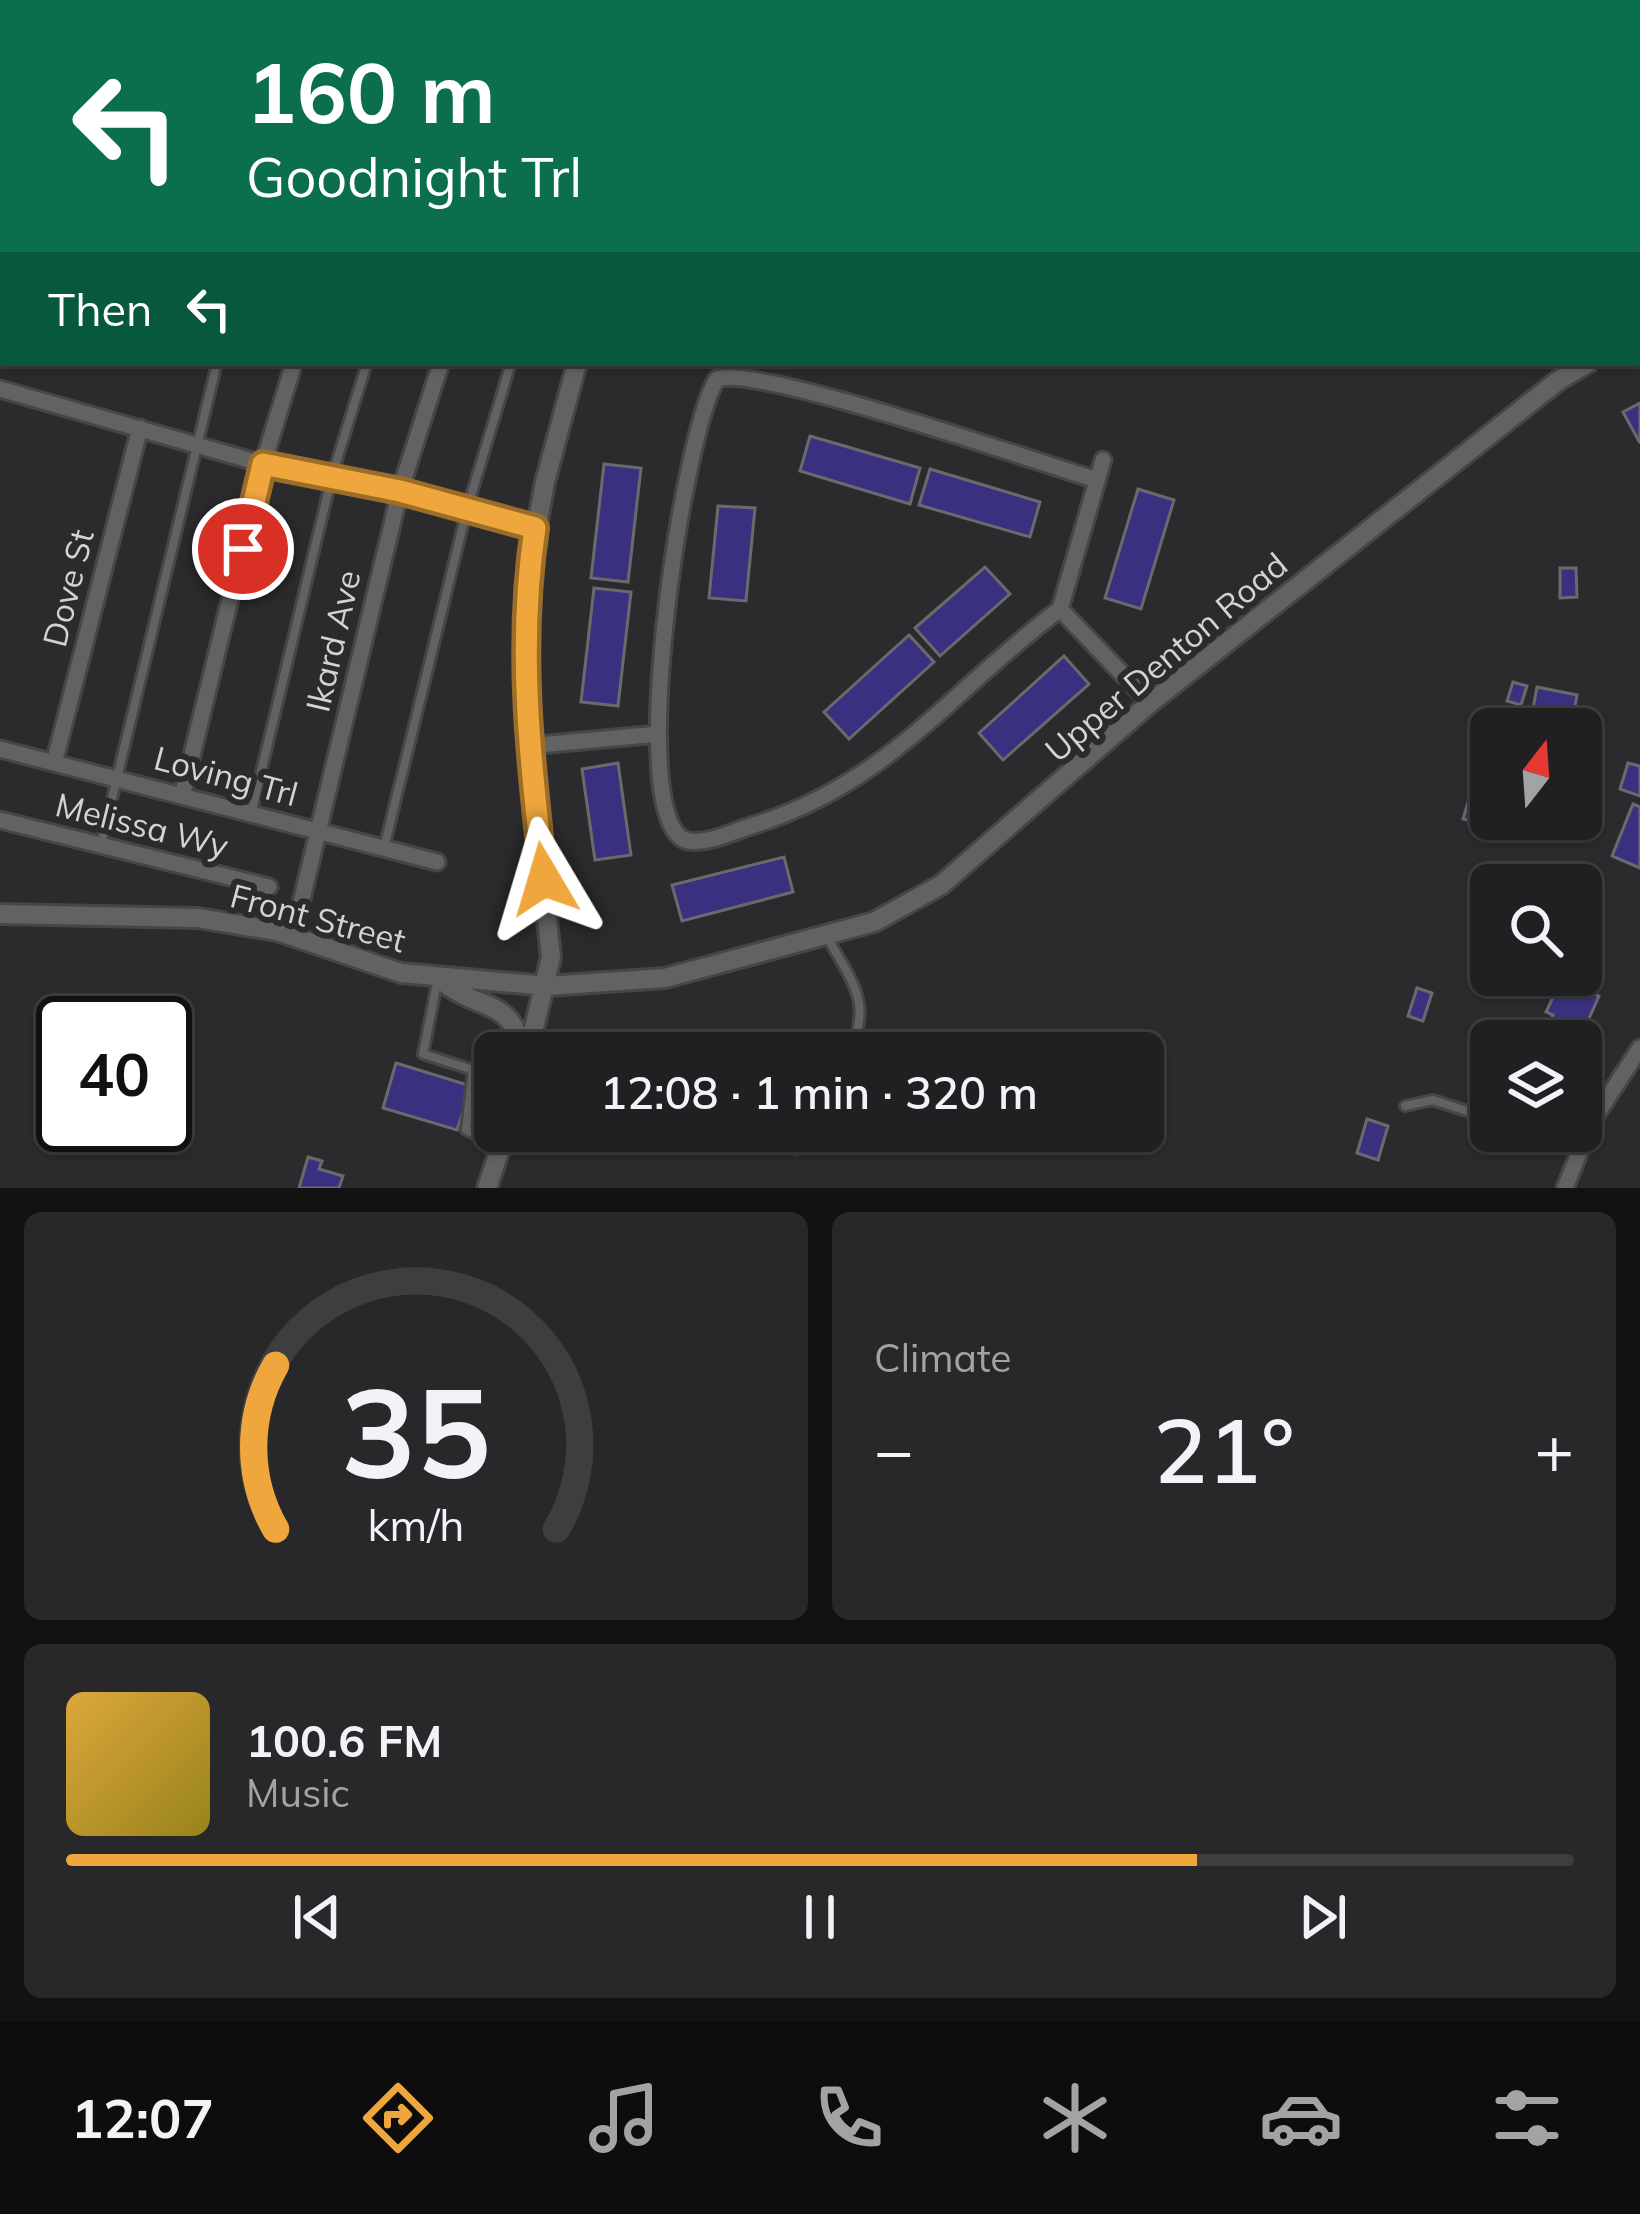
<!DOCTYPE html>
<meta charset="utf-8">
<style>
:root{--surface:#202022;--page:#28282a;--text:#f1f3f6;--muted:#a2a3a5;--line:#3d3e40;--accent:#efa73d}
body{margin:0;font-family:Mulish,sans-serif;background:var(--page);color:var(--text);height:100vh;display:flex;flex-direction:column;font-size:45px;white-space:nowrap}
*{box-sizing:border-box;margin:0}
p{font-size:39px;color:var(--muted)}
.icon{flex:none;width:66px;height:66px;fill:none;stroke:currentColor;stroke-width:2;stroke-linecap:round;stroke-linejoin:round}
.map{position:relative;height:1188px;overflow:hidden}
.side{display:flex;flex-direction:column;gap:24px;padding:24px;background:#121213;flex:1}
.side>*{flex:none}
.top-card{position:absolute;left:0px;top:0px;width:1641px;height:366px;box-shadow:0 3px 9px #0004,0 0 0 3px var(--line);background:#0b6e4f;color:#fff;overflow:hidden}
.needle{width:78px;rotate:17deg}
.fabs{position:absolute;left:1470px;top:708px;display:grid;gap:24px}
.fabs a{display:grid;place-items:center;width:132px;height:132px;border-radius:18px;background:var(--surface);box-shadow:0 3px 9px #0004,0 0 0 3px var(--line);font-size:60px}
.speed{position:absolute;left:36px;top:996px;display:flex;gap:24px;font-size:60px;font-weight:700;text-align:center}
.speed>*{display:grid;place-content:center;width:156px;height:156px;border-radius:50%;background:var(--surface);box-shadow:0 3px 9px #0004,0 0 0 3px var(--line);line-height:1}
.speed .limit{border:6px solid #111;border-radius:18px;background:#fff;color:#111}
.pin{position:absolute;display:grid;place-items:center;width:102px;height:102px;color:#fff;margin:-51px;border:6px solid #fff;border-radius:50%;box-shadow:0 3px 12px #0007}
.me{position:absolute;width:132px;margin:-66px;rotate:353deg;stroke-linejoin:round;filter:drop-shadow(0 0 9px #0008)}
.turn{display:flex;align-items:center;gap:42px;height:252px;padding:0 48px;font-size:54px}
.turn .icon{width:156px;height:156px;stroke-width:2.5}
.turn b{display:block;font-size:84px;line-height:102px}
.then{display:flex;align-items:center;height:114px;padding:0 48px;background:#0003;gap:24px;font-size:45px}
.big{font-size:90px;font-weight:600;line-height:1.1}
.side .card{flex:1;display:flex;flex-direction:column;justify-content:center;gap:18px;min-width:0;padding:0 42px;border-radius:18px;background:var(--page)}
.side .dial{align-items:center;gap:0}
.dial svg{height:312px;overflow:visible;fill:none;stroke:var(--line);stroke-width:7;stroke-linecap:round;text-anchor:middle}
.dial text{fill:var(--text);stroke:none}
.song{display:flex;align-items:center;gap:36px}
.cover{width:144px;height:144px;border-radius:18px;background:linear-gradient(135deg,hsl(40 70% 55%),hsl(50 70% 35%))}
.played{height:12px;border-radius:6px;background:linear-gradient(90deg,var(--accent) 75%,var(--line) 75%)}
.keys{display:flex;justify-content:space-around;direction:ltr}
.heat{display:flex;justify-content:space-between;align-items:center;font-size:66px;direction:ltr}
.side .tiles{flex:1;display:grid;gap:24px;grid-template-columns:1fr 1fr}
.card:last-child{grid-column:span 2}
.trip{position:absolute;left:474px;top:1032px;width:690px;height:120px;border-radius:18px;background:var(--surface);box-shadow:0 3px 9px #0004,0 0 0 3px var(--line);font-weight:600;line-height:120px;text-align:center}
.tab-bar{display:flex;height:192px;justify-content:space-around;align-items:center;background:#0d0d0e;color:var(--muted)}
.tab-bar .icon{width:84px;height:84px}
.tab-bar .selected{color:var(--accent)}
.tab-bar b{font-size:54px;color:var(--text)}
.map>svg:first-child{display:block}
.building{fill:#39317f;stroke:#6a6a6d;stroke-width:3}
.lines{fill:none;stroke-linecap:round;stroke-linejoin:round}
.service-casing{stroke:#464648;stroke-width:14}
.minor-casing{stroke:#464648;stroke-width:21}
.tertiary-casing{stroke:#464648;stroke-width:24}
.service{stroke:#626265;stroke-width:8}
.minor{stroke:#626265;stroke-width:15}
.tertiary{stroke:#626265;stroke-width:18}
.route-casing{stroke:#9b6d28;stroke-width:30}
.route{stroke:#efa73d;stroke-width:21}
.labels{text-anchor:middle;stroke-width:12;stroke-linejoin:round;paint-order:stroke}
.street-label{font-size:33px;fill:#d3d3d5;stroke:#2b2b2e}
</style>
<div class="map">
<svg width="1640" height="1188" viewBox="0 0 1640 1188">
<rect width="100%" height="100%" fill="#2b2b2e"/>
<path class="building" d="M1640 403V443L1623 412Z
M810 436 920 468 910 504 800 471Z
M604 464 641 468 628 582 591 578Z
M930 469 1040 502 1030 537 919 505Z
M1138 489 1174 500 1141 609 1105 598Z
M718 506 755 508 746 601 709 598Z
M985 567 1010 594 940 656 915 628Z
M1560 568H1576L1577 597 1560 598Z
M594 588 631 592 618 706 581 702Z
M909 635 934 662 849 739 824 712Z
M1064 656 1089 684 1003 760 979 733Z
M1513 682 1527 686 1521 705 1507 701Z
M1537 687 1577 695 1572 722 1532 714Z
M618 763 631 855 595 860 582 769Z
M1628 763 1640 766V796L1620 789Z
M1471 792 1491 799 1484 825 1463 819Z
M1633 804 1640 807V868L1612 856Z
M784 857 793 892 682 921 672 885Z
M1570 984 1599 996 1579 1041 1547 1030 1553 1015 1546 1012 1556 991 1565 995Z
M1417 988 1432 993 1423 1021 1408 1016Z
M396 1063 471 1086 457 1130 383 1108Z
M1367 1119 1388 1126 1378 1160 1357 1153Z
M308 1157 322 1161 319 1169 343 1176 339 1188H299Z"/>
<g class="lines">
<defs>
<path id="service" d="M251 814 332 476 367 363
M101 844 217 363
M384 848 467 509 511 363
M826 935C850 979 875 1004 848 1053
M438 978 423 1054 473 1070 466 1130 500 1146
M1405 1106 1433 1100 1491 1119
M1526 1131 1580 1150
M795 1149 805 1131"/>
<path id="minor" d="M341 3 342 0
M0 114 3 115
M0 389 263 464 400 491 535 528
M1103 460 1060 609 1150 703
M1060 609C951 690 889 784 751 826 732 832 708 844 689 841 621 832 683 431 717 379 756 364 1039 463 1097 480
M528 746 658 734
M0 749 437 862
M54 763 140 428
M182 796 263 464 294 363
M0 820 269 887
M293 936 400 491 441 363
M1565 1188 1591 1123 1640 1048"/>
<path id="tertiary" d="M681 3 682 0
M1638 335 1640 333
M0 914 198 918 277 931 401 973 547 986 665 978 874 922 941 885 1150 703 1559 380 1588 363
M447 985C486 1013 509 997 524 1053
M528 1053 551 957 528 746 527 580 545 482 577 363
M487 1188 506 1131"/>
</defs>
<use href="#service" class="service-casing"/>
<use href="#minor" class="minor-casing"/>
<use href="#tertiary" class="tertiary-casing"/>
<use href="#service" class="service"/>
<use href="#minor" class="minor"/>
<use href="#tertiary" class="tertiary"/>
</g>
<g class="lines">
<defs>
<path id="route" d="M243 549 263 464 400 491 535 528C517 646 530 761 544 879"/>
</defs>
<use href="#route" class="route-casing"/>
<use href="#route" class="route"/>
</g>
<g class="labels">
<g class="street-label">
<text transform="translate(68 588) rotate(-76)" y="12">Dove St</text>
<text transform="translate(333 641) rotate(-77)" y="12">Ikard Ave</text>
<text transform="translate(1166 657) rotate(-40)" y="12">Upper Denton Road</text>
<text transform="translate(226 776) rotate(15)" y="12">Loving Trl</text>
<text transform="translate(142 825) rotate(14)" y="12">Melissa Wy</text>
<text transform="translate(318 918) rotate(15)" y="12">Front Street</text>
</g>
</g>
</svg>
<div class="fabs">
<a><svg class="needle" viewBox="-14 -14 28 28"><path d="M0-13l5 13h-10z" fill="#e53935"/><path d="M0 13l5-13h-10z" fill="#a2a3a5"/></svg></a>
<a><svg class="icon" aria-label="search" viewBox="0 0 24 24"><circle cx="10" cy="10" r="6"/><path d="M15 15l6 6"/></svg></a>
<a><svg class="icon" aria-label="layers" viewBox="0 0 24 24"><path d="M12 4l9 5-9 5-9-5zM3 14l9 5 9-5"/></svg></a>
</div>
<div class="speed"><div class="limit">40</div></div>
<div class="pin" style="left:243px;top:549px;background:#d93025"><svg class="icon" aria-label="arrive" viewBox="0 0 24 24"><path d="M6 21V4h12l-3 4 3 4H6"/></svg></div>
<svg class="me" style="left:544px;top:879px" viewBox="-20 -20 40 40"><path d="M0-17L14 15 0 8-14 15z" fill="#efa73d" stroke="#fff" stroke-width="4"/></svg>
<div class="trip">12:08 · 1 min · 320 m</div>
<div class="top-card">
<div class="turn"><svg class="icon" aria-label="left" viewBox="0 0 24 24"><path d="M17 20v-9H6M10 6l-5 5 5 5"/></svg><div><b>160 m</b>Goodnight Trl</div></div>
<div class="then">Then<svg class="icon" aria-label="left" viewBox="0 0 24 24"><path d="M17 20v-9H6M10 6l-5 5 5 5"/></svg></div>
</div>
</div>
<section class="side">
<div class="tiles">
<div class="card dial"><svg viewBox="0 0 100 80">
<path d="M14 69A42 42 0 1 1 86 69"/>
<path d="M14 69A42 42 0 0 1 14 27" stroke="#efa73d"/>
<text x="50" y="56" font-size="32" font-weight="700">35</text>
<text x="50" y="72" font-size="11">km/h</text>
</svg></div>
<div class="card"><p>Climate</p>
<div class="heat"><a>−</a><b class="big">21°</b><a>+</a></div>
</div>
<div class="card">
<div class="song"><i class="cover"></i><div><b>100.6 FM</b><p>Music</p></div></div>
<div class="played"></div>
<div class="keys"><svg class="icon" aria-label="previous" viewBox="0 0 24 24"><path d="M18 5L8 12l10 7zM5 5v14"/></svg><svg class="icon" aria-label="pause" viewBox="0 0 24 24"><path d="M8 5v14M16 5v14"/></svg><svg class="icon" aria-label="next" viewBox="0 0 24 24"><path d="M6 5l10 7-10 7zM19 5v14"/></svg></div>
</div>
</div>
</section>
<nav class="tab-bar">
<b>12:07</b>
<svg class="icon selected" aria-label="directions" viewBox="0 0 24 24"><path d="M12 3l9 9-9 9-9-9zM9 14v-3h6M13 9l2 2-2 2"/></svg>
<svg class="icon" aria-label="music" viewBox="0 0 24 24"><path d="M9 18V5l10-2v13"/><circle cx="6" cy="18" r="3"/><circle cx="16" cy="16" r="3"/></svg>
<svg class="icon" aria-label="phone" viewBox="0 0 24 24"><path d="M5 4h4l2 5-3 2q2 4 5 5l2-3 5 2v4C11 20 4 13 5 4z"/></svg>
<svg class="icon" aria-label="climate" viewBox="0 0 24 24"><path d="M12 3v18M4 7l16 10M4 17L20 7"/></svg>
<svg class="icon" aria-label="car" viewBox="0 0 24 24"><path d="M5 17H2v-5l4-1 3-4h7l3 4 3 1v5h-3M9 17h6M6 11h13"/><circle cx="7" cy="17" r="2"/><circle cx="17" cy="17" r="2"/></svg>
<svg class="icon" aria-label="filters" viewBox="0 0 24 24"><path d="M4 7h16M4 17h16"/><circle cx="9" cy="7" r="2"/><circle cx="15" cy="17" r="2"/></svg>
</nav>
